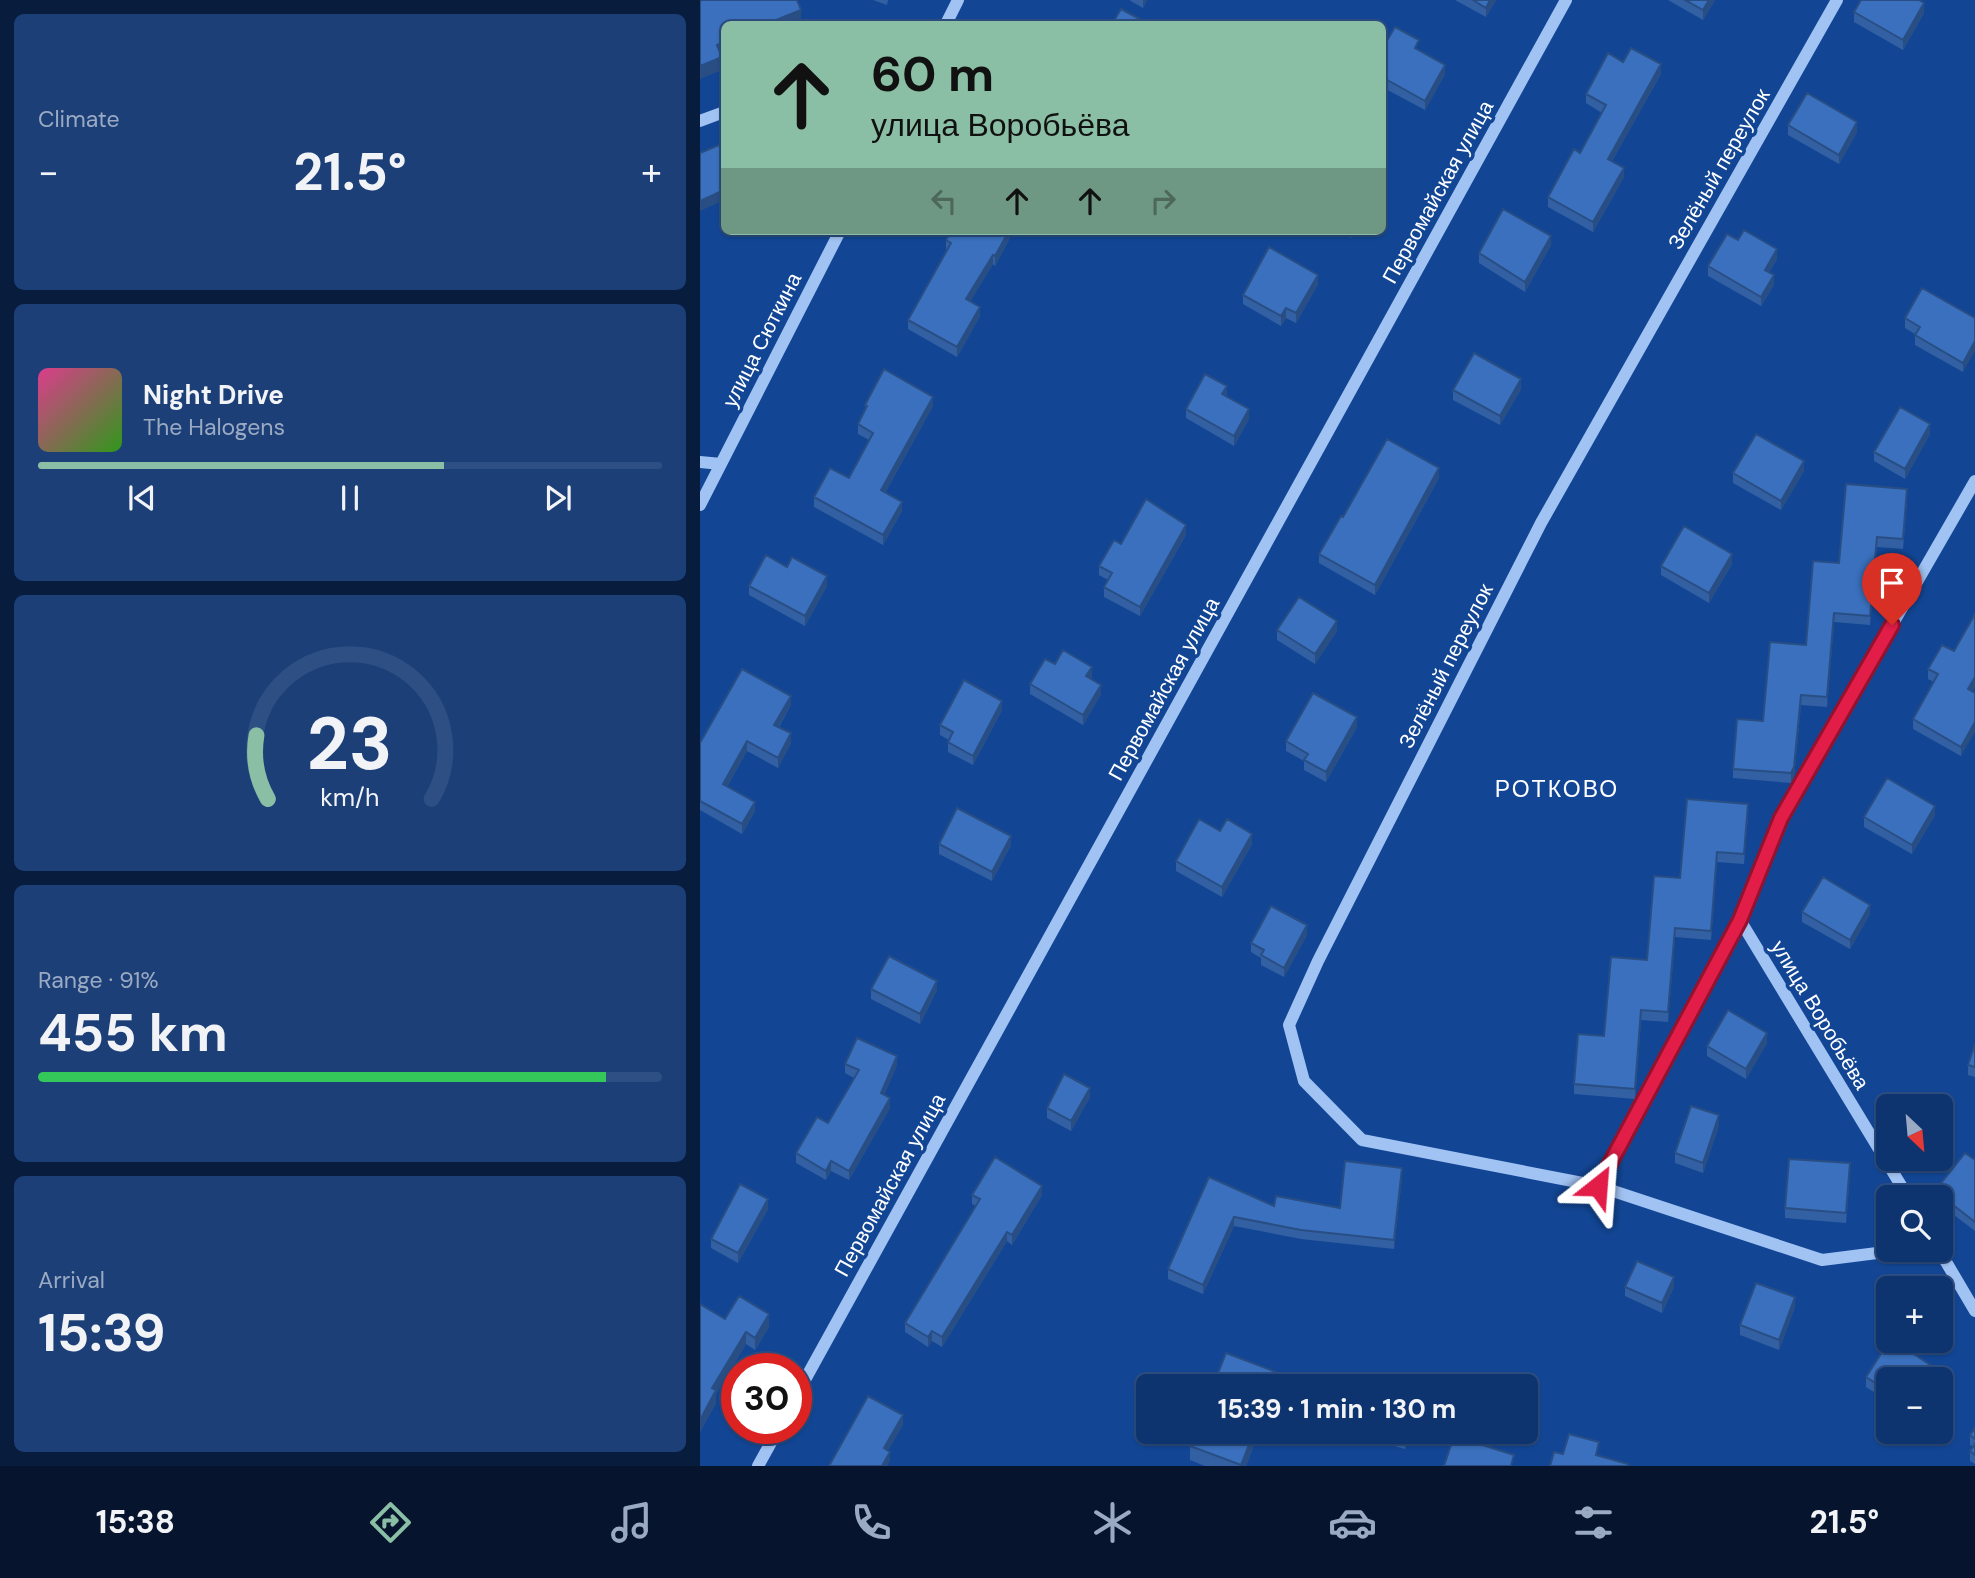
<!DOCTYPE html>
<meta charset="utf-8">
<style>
:root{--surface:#0e3470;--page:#1c3f78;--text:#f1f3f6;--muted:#9baac3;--line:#2e4f83;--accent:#8abfa5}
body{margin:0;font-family:"DM Sans",sans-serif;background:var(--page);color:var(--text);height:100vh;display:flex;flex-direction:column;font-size:26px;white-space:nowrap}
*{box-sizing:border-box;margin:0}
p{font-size:23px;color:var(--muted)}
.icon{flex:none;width:38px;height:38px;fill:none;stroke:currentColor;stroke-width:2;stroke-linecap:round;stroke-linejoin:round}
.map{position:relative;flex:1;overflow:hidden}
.side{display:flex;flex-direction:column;gap:14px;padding:14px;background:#081d3e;width:700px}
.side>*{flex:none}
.banner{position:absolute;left:21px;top:21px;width:665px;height:214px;border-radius:10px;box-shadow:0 2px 5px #0004,0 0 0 2px var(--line);background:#8abfa5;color:#111;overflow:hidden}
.needle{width:46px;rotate:154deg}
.fabs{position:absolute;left:1176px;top:1094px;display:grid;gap:14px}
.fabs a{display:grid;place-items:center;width:77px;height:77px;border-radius:10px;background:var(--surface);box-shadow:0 2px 5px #0004,0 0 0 2px var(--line);font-size:35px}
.speed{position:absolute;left:21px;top:1353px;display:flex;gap:14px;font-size:35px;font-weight:700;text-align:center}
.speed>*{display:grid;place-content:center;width:91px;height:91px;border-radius:50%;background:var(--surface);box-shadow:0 2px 5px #0004,0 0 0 2px var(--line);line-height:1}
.speed .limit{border:10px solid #d22;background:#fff;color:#111}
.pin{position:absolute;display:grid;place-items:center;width:60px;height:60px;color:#fff;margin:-72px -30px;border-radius:50% 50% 50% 0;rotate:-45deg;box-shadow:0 0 7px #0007}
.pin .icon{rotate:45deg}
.me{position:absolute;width:77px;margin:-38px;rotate:28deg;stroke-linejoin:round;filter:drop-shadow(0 0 5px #0008)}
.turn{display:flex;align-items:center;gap:24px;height:147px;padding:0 35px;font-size:32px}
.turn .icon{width:91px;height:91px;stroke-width:2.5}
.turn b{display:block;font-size:49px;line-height:60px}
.lanes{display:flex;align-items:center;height:66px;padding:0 35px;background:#0003;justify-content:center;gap:35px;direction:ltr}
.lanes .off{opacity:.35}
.big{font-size:52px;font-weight:700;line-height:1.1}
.side .card{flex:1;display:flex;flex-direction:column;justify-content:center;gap:10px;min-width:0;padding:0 24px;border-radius:10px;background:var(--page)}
.side .dial{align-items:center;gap:0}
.dial svg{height:182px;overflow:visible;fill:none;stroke:var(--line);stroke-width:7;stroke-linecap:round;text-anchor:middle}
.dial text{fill:var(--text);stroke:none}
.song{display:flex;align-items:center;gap:21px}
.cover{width:84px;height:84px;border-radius:10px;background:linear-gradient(135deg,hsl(330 70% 55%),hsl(110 70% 35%))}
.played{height:7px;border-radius:4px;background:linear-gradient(90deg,var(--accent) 65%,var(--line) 65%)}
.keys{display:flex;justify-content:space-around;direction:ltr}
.heat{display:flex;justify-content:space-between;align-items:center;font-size:38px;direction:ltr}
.charge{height:10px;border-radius:5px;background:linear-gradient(90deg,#34c759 91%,var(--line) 0)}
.trip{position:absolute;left:436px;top:1374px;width:402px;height:70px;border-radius:10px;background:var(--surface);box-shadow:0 2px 5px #0004,0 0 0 2px var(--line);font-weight:700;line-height:70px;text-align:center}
.dock{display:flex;height:112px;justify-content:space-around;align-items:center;background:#06152d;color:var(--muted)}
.dock .icon{width:49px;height:49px}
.dock .selected{color:var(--accent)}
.dock b{font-size:32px;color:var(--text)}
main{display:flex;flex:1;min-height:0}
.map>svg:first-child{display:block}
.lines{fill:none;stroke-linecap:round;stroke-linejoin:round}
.minor{stroke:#a1c3f3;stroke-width:12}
.wall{fill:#3260a3}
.shaded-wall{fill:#294e84}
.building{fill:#3a70bd;stroke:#294e84;stroke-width:2}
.route-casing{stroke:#92132f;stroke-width:18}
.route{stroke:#e11d48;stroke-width:12}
.labels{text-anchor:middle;stroke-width:7;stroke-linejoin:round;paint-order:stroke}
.street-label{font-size:21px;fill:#fff;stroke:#124695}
.neighbourhood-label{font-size:23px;letter-spacing:2px;fill:#fff;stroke:#124695}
</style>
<main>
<section class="side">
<div class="card"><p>Climate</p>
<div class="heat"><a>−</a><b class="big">21.5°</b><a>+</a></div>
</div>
<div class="card">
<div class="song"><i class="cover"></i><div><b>Night Drive</b><p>The Halogens</p></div></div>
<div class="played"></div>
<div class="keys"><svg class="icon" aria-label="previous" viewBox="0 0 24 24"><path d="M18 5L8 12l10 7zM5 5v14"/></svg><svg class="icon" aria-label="pause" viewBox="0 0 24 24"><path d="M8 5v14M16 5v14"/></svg><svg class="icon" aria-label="next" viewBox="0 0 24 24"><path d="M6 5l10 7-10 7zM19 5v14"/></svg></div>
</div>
<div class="card dial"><svg viewBox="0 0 100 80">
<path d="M14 69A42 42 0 1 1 86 69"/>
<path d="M14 69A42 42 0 0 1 9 41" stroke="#8abfa5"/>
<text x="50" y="56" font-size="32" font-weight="700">23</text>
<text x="50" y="72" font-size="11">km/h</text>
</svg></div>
<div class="card"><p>Range · 91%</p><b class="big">455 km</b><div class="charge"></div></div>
<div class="card"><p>Arrival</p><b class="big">15:39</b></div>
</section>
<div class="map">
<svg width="1275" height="1466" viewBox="0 0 1275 1466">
<rect width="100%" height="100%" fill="#124695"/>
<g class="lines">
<path class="minor" d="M1137 0 841 523 618 961 589 1025 604 1081 662 1140 898 1186 1122 1260 1177 1253 1188 1246
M246 24 258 0
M0 121 24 112
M0 462 21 464
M0 505 140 231
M898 1186 1040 920
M1208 1197 1040 920 1081 818 1275 481
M1239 1250 1275 1311
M96 1396 866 0
M58 1466 79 1428"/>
</g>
<path class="wall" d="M173 0H188L187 5Z
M429 0H447L443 8Z
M755 0H796L786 17Z
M968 0H1015L1003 20Z
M1154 12 1224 13 1203 50 1154 22Z
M682 49 719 50 745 74 725 110 682 87Z
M923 62 961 74 912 161 924 177 893 232 848 207V197L880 153 902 113 886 103V94Z
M1088 125 1157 132 1139 164 1088 135Z
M312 231V234L295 266 293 264 270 301 280 316 257 357 208 329V320L247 250H246V240Z
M639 231H655L651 238Z
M1038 240 1077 259 1069 273 1074 285 1061 306 1008 276V266Z
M851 245 825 292 779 263V253Z
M618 284 596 323 586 318 581 326 543 304V295Z
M1205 318H1275L1263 372 1215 345V334L1205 328Z
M821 389 800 425 753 400V390Z
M527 396 549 419 534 446 486 418V409Z
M165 405 233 406 185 493 202 511 183 545 114 507V497L149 478 169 440 158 434V424L165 411Z
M1230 434 1205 479 1174 461V452Z
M1104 471 1081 510 1033 483V473Z
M739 478 675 595 619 563V554L643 517Z
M1207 499 1203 549 1177 547 1170 625 1134 622 1127 707 1101 705 1094 777 1091 783 1033 778V769L1063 721 1106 645 1139 563Z
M486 535 440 616 404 597V587L408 580 399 575V566L421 544Z
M1032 564 1009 603 961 575V566Z
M87 567 127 586 105 626 49 595V586Z
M1275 614V687L1272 692 1261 756 1213 729V719L1234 682 1228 679V669L1254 651Z
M577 630 637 631 615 664 577 640Z
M355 664 392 677 391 679 401 694 383 725 330 694V684Z
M91 705 79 727 91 743 78 768 47 751 27 787 55 811 42 834 0 810V743Z
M302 710 273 765 248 752V742L249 740 240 735V725Z
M657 727 626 782 604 770V761L586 751V741Z
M1048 814 1044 864 1017 862 1011 940 975 937 968 1022 941 1020 935 1099 874 1094V1084L904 1036 947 960 980 878Z
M1235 815 1212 854 1164 827V817Z
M239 844 311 845 292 881 239 854Z
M552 844 522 897 476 871V861Z
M1102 912 1170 914 1150 949 1102 922Z
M607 935 584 977 561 965V958L551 952V943Z
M171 989 237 990 220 1024 171 999Z
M1067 1043 1046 1079 1007 1056V1046Z
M1275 1044V1077L1268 1075V1065Z
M145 1064 197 1065 184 1095 190 1108 149 1180 131 1171 126 1180 96 1163V1153L128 1123 154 1078 145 1073Z
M390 1097 371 1131 347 1118V1108Z
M1019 1125 1003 1173 975 1163V1153Z
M1275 1160V1231L1241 1205V1197H1235V1191Z
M1150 1173 1146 1223 1085 1218V1208Z
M509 1177 574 1206 640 1208 702 1177 694 1249 601 1239 534 1226 503 1294 468 1279V1269Z
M272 1195H342L312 1245 307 1241 242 1347 232 1341 228 1347 205 1332V1323L276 1206 272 1204Z
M68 1209 38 1263 11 1248V1239Z
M925 1287H974L962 1313 925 1296Z
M0 1304 25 1319 69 1327 55 1350 46 1344 16 1394V1403L0 1432Z
M1095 1307 1079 1350 1040 1335V1325Z
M1166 1377 1188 1379V1401L1166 1387Z
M1275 1428V1464L1270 1461V1451L1273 1447 1270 1445V1435Z
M496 1432H559L546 1466H505L490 1460V1446Z
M642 1432H710L705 1449Z"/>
<path class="shaded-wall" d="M443 0H447L443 8Z
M790 0H796L786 17V8Z
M1009 0H1015L1003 20V10Z
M1224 3V13L1203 50V40Z
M101 10V22L96 24H66Z
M24 42V55L17 58V45Z
M22 57V70L0 79V66Z
M961 64V74L908 168V159Z
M745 65V74L725 110V101Z
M1157 122V132L1139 164V155Z
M924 168V177L893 232V222Z
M24 190V200L0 211V201Z
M309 231H312V234L295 266V256Z
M851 236V245L825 292V282Z
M1077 249V259L1065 280V270Z
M293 255V264L266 309V299Z
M618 275V284L596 323V313Z
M1074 275V285L1061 306V297Z
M280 307V316L257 357V347Z
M586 308V318L581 326V316Z
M1275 341V351L1263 372V363Z
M821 379V389L800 425V416Z
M527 386V396L522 404V394Z
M233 397V406L181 500V490Z
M549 409V419L534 446V436Z
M1230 424V434L1205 479V469Z
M1104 461V471L1081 510V501Z
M739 468V478L675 595V585Z
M202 502V511L183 545V535Z
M486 525V535L440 616V607Z
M1177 537V547L1170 625V616Z
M1032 554V564L1009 603V593Z
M127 576V586L105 626V616Z
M1134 613V622L1127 707V697Z
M637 621V631L615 664V654Z
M392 667V677L386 686V676Z
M1275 677V687L1268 699V689Z
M401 685V694L383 725V715Z
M1101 695 1094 777 1091 783V773Z
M91 696V705L74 734V725Z
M302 701V710L273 765V756Z
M657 717V727L626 782V772Z
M1275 722V732L1261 756V747Z
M91 733V743L78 768V758Z
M47 741V751L23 794V784Z
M55 802V811L42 834V824Z
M1235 806V815L1212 854V845Z
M552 834V844L522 897V887Z
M311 836V845L292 881V872Z
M1017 852V862L1011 940V931Z
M1170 905V914L1150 949V940Z
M607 925V935L584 977V968Z
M975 928V937L968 1022V1012Z
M237 981V990L220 1024V1014Z
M941 1010V1020L935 1099V1089Z
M1067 1033V1043L1046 1079V1069Z
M197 1056V1065L181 1103V1093Z
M390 1088V1097L371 1131V1121Z
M190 1098V1108L149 1180V1171Z
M1019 1115V1125L1003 1173V1163Z
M131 1161V1171L126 1180V1171Z
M702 1168V1177L694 1249V1240Z
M342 1186V1195L312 1245V1235Z
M68 1199V1209L38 1263V1253Z
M534 1217V1226L503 1294V1285Z
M307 1232V1241L242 1347V1337Z
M974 1277V1287L962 1313V1303Z
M1095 1297V1307L1079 1350V1340Z
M69 1314V1327L55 1350V1338Z
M232 1331V1341L228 1347V1337Z
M46 1332V1344L16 1394V1403L0 1432V1420L12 1388Z
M576 1372V1386H571Z
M1245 1375V1385L1241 1391V1382Z
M203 1415V1425L184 1458V1448Z
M554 1432H559L546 1466H541Z
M707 1432H710L705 1449V1439Z
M190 1452V1461L187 1466H182Z"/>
<path class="building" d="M2 0H97L101 10 66 24H24V42L17 45 22 57 0 66V1Z
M773 0H790L786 8Z
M985 0H1009L1003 10Z
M1161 0H1219L1224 3 1203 40 1154 12Z
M421 9 449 24H412Z
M695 27 719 40 715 48 745 65 725 101 682 77V49Z
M931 48 961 64 908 159 924 168 893 222 848 197 874 149 880 153 906 105 886 94 908 53 923 62Z
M1107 93 1157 122 1139 155 1088 125Z
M19 145 24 157V190L0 201V153Z
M803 209 851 236 825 282 779 253Z
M1044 230 1077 249 1065 270 1074 275 1061 297 1008 266 1027 234 1038 240Z
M251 231H309L295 256 293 255 266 299 280 307 257 347 208 320 251 243 246 240Z
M569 247 618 275 596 313 586 308 581 316 543 295Z
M1222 288 1275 318V341L1263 363 1215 335 1220 327 1205 318Z
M774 353 821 379 800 416 753 390Z
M184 369 233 397 181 490 202 502 183 535 114 497 130 468 149 478 173 433 158 424 167 406 165 405Z
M505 374 527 386 522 394 549 409 534 436 486 409Z
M1200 407 1230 424 1205 469 1174 452Z
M1056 434 1104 461 1081 501 1033 473Z
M687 439 739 468 675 585 619 554 641 516 643 517Z
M1146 484 1207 489 1203 539 1177 537 1170 616 1134 613 1127 697 1101 695 1094 767 1091 773 1033 769 1037 719 1063 721 1070 642 1106 645 1113 561 1139 563Z
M446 499 486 525 440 607 404 587 412 573 399 566 414 540 421 544Z
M984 526 1032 554 1009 593 961 566Z
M66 555 87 567 92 557 127 576 105 616 49 586Z
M599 597 637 621 615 654 577 630Z
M1275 614V677L1268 689 1275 693V722L1261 747 1213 719 1238 674 1228 669 1242 645 1254 651Z
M363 650 392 667 386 676 401 685 383 715 330 684 345 659 355 664Z
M42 669 91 696 74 725 91 733 78 758 47 741 23 784 55 802 42 824 0 801V743Z
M264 680 302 701 273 756 248 742 253 732 240 725Z
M613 693 657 717 626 772 604 760 608 754 586 741Z
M1187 778 1235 806 1212 845 1164 817Z
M987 799 1048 804 1044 854 1017 852 1011 931 975 928 968 1012 941 1010 935 1089 874 1084 878 1034 904 1036 911 957 947 960 954 876 980 878Z
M257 808 311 836 292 872 239 844Z
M499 819 520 831 527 819 552 834 522 887 476 861Z
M1123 877 1170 905 1150 940 1102 912Z
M571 906 607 925 584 968 561 955 564 950 551 943Z
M189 956 237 981 220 1014 171 989Z
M1028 1010 1067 1033 1046 1069 1007 1046Z
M157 1038 197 1056 181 1093 190 1098 149 1171 131 1161 126 1171 96 1153 117 1117 128 1123 159 1070 145 1064Z
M1275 1044V1067L1268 1065Z
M364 1074 390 1088 371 1121 347 1108Z
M991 1106 1019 1115 1003 1163 975 1153Z
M1265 1153 1275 1160V1222L1235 1191Z
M295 1157 342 1186 312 1235 307 1232 242 1337 232 1331 228 1337 205 1323 280 1199 272 1195Z
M1089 1159 1150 1163 1146 1213 1085 1208Z
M645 1161 702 1168 694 1240 601 1230 534 1217 503 1285 468 1269 509 1177 574 1206 576 1196 640 1208Z
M40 1184 68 1199 38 1253 11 1239Z
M937 1261 974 1277 962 1303 925 1287Z
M1056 1283 1095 1297 1079 1340 1040 1325Z
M39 1296 69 1314 55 1338 46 1332 12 1388 16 1390 0 1420V1304L25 1319Z
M1190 1340H1193L1245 1375 1241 1382V1379H1188V1391L1166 1377Z
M526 1353 576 1372 571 1386H513Z
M638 1377 671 1386H635Z
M168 1396 203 1415 184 1448 190 1452 182 1466H129Z
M1275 1428V1439L1270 1435Z
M496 1432H554L541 1465 490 1446Z
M677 1432H707L705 1439Z
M869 1434 899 1442 896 1455 928 1464V1466H850L854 1452 863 1454Z
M754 1436 814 1455 811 1466H744Z
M1275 1444V1455L1270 1451Z"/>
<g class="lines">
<defs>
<path id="route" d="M898 1186 1040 920 1081 818 1192 625"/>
</defs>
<use href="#route" class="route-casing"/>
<use href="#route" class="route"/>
</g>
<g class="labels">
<g class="street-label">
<text transform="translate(1019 169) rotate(-60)" y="7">Зелёный переулок</text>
<text transform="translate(738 192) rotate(-61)" y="7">Первомайская улица</text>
<text transform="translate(62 340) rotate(-63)" y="7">улица Сюткина</text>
<text transform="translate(746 666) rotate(-63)" y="7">Зелёный переулок</text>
<text transform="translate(464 689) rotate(-61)" y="7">Первомайская улица</text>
<text transform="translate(1120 1015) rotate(59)" y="7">улица Воробьёва</text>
<text transform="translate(190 1185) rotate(-61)" y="7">Первомайская улица</text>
</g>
<g class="neighbourhood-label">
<text x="857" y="797">РОТКОВО</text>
</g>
</g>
</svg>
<div class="fabs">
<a><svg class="needle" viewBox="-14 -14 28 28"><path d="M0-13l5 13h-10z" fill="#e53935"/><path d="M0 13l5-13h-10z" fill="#9baac3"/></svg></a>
<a><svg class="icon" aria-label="search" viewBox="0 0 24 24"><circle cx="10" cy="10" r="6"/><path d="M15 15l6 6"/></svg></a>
<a>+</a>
<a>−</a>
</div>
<div class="speed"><div class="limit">30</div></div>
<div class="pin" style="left:1192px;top:625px;background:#d93025"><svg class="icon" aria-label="arrive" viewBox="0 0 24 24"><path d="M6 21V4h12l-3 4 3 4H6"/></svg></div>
<svg class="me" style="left:898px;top:1186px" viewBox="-20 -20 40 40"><path d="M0-17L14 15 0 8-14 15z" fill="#e11d48" stroke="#fff" stroke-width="4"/></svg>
<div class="trip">15:39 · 1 min · 130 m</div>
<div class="banner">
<div class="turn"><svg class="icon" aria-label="ahead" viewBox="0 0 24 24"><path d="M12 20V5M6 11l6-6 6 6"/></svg><div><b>60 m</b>улица Воробьёва</div></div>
<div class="lanes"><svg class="icon off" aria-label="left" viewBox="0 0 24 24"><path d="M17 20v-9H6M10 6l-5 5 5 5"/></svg><svg class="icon" aria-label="ahead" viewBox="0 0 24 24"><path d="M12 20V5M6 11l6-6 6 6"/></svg><svg class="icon" aria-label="ahead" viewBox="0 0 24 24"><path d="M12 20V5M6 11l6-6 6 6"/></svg><svg class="icon off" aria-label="right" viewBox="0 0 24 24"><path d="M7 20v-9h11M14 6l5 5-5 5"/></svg></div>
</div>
</div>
</main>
<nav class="dock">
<b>15:38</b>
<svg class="icon selected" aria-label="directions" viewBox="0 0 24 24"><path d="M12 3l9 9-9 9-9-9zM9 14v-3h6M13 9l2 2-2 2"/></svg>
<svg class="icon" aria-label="music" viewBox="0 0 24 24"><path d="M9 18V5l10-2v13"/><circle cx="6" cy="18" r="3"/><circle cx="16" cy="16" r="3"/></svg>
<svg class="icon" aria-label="phone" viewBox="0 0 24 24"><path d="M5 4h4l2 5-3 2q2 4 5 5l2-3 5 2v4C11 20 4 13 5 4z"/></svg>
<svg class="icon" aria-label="climate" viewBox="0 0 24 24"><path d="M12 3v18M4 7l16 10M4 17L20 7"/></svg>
<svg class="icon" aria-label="car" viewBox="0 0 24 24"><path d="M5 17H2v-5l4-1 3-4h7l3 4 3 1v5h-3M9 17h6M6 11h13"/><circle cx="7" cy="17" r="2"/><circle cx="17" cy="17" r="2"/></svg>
<svg class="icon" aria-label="filters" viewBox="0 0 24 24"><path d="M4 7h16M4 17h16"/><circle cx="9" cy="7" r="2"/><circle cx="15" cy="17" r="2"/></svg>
<b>21.5°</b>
</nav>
